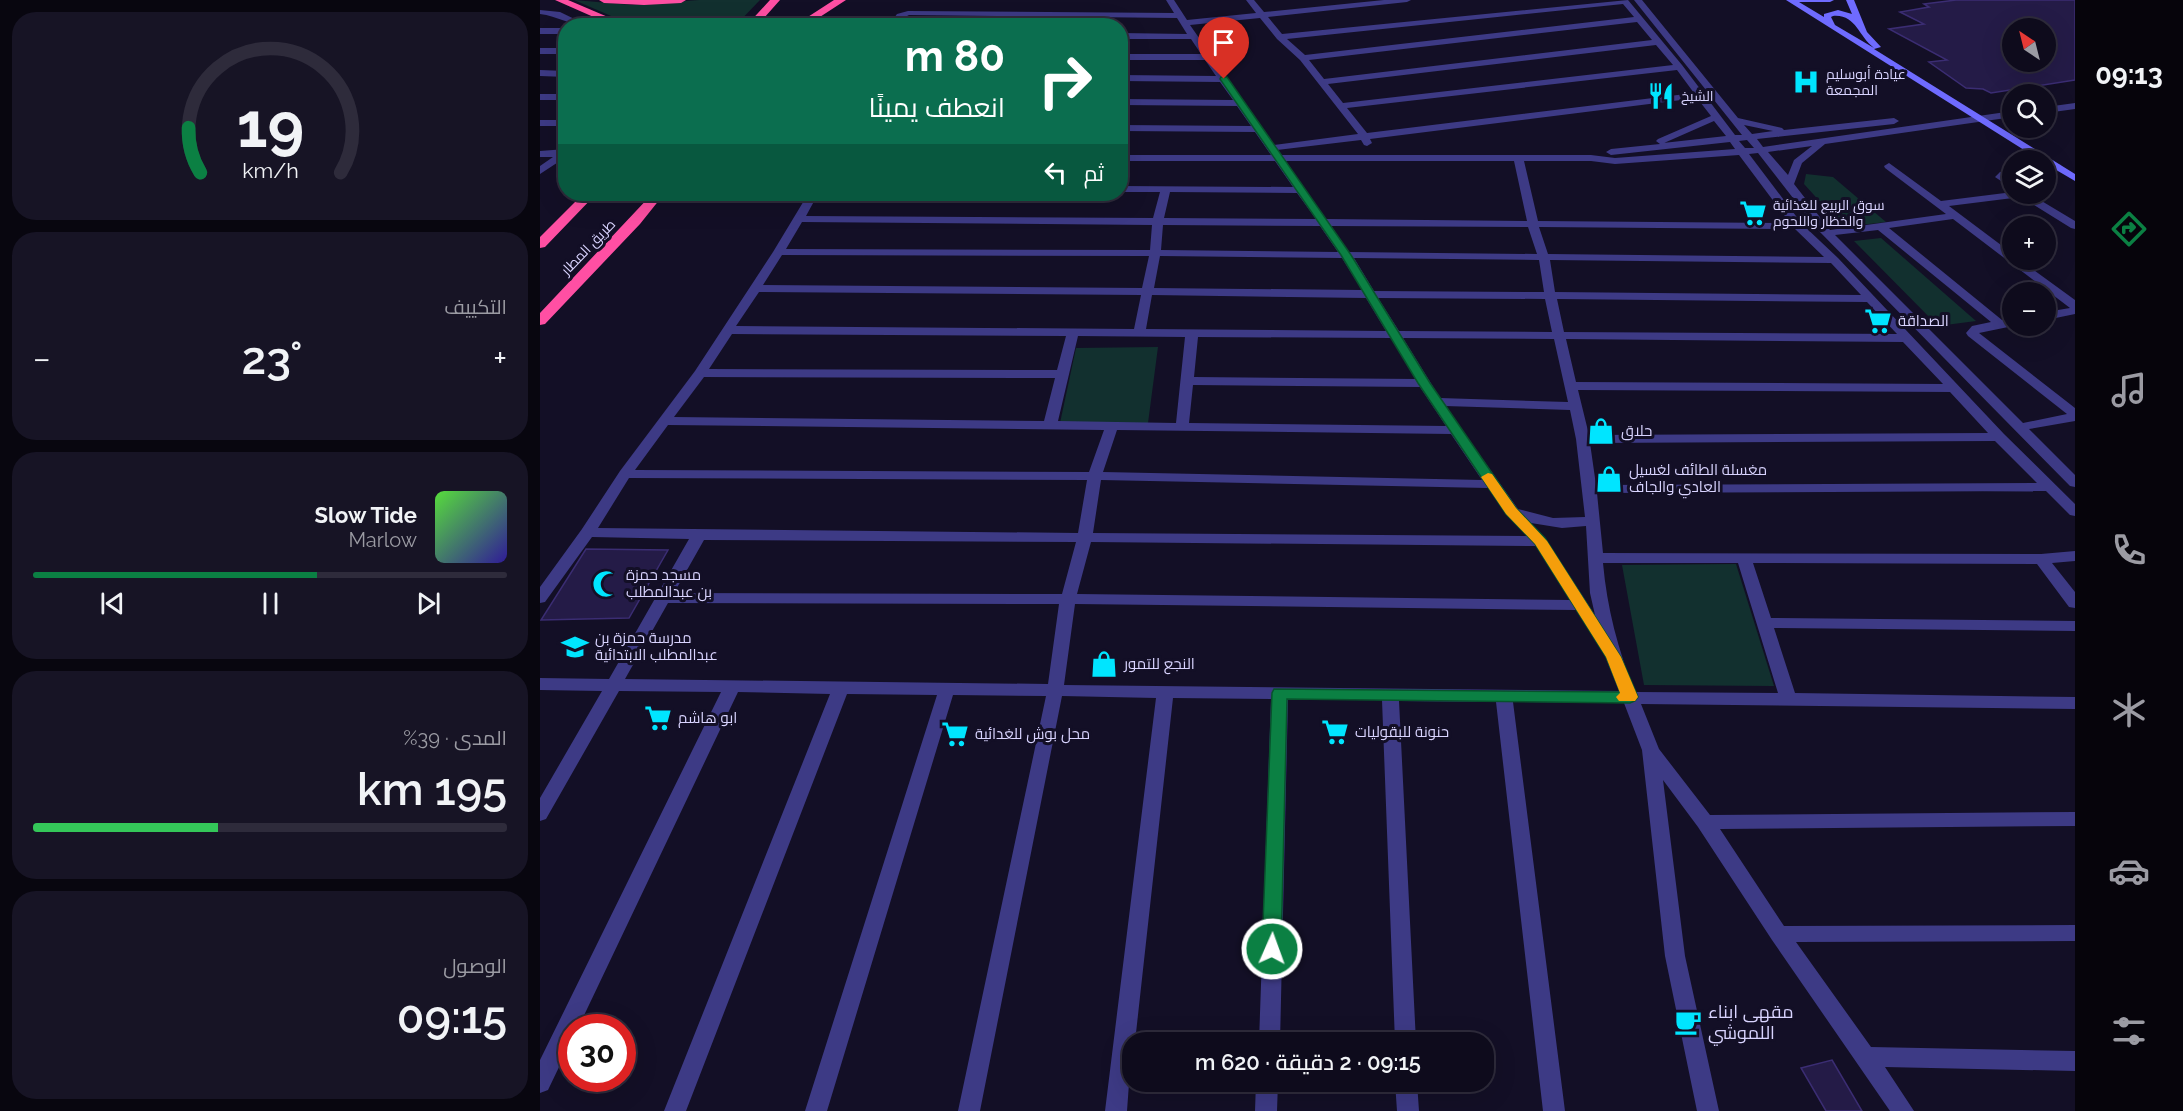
<!DOCTYPE html>
<html lang="ar">
<meta charset="utf-8">
<style>
:root{--surface:#0e0b1c;--page:#171425;--text:#f1f3f6;--muted:#9b9ba3;--line:#2e2b3b;--accent:#0b8043}
body{margin:0;font-family:Raleway,Cairo,sans-serif;background:var(--page);color:var(--text);direction:rtl;height:100vh;display:flex;flex-direction:column;font-size:22px;white-space:nowrap}
*{box-sizing:border-box;margin:0}
p{font-size:20px;color:var(--muted)}
.icon{flex:none;width:33px;height:33px;fill:none;stroke:currentColor;stroke-width:2;stroke-linecap:round;stroke-linejoin:round}
.map{position:relative;flex:1;overflow:hidden;direction:ltr}
.drawer{display:flex;flex-direction:column;gap:12px;padding:12px;background:#08060f;width:540px}
.drawer>*{flex:none}
.hud{position:absolute;left:18px;top:18px;width:570px;height:183px;border-radius:24px;box-shadow:0 6px 24px #0002,0 0 0 2px var(--line);direction:rtl;background:#0b6e4f;color:#fff;overflow:hidden}
.needle{width:39px;rotate:325deg}
.buttons{position:absolute;left:1462px;top:18px;display:grid;gap:12px}
.buttons a{display:grid;place-items:center;width:54px;height:54px;border-radius:50%;background:var(--surface);box-shadow:0 6px 24px #0002,0 0 0 2px var(--line);font-size:30px}
.speed{position:absolute;left:18px;top:1014px;display:flex;gap:12px;font-size:30px;font-weight:700;text-align:center}
.speed>*{display:grid;place-content:center;width:78px;height:78px;border-radius:50%;background:var(--surface);box-shadow:0 6px 24px #0002,0 0 0 2px var(--line);line-height:1}
.speed .limit{border:9px solid #d22;background:#fff;color:#111}
.pin{position:absolute;display:grid;place-items:center;width:51px;height:51px;color:#fff;margin:-62px -26px;border-radius:50% 50% 50% 0;rotate:-45deg;box-shadow:0 0 6px #0007}
.pin .icon{rotate:45deg}
.me{position:absolute;width:66px;margin:-33px;rotate:2deg;stroke-linejoin:round;filter:drop-shadow(0 0 4px #0008)}
.turn{display:flex;align-items:center;gap:21px;height:126px;padding:0 24px;font-size:27px}
.turn .icon{width:78px;height:78px;stroke-width:2.5}
.turn b{display:block;font-size:42px;line-height:51px}
.then{display:flex;align-items:center;height:57px;padding:0 24px;background:#0003;gap:12px;font-size:22px}
.big{font-size:45px;font-weight:600;line-height:1.1}
.drawer .tile{flex:1;display:flex;flex-direction:column;justify-content:center;gap:9px;min-width:0;padding:0 21px;border-radius:24px;background:var(--page)}
.drawer .dial{align-items:center;gap:0}
.dial svg{height:156px;overflow:visible;fill:none;stroke:var(--line);stroke-width:7;stroke-linecap:round;text-anchor:middle}
.dial text{fill:var(--text);stroke:none}
.song{display:flex;align-items:center;gap:18px}
.cover{width:72px;height:72px;border-radius:9px;background:linear-gradient(135deg,hsl(110 70% 55%),hsl(250 70% 35%))}
.played{height:6px;border-radius:3px;background:linear-gradient(90deg,var(--accent) 60%,var(--line) 60%)}
.keys{display:flex;justify-content:space-around;direction:ltr}
.heat{display:flex;justify-content:space-between;align-items:center;font-size:33px;direction:ltr}
.charge{height:9px;border-radius:4px;background:linear-gradient(90deg,#34c759 39%,var(--line) 0)}
.trip{position:absolute;left:582px;top:1032px;width:372px;height:60px;border-radius:24px;background:var(--surface);box-shadow:0 6px 24px #0002,0 0 0 2px var(--line);font-weight:600;line-height:60px;text-align:center;direction:rtl}
main{display:flex;flex:1;min-height:0}
.dock{display:flex;flex-direction:column;width:108px;justify-content:space-around;align-items:center;background:#06040b;color:var(--muted)}
.dock .icon{width:42px;height:42px}
.dock .current{color:var(--accent)}
.dock b{font-size:27px;color:var(--text)}
.map>svg:first-child{display:block}
.green{fill:#12302f}
.building{fill:#241b47;stroke:#3b2d73;stroke-width:1.5;fill-rule:evenodd}
.lines{fill:none;stroke-linecap:round;stroke-linejoin:round}
.street{fill:#3d3a85;fill-rule:evenodd}
.secondary{fill:#6f6bff;fill-rule:evenodd}
.highway{fill:#ff4fa3;fill-rule:evenodd}
.route{fill:#0b8043;stroke:#07532c;stroke-width:1.5}
.slow{fill:#f59e0b}
.labels{text-anchor:middle;stroke-width:6;stroke-linejoin:round;paint-order:stroke}
.far-poi-label{font-size:14px;fill:#d9d4ff;stroke:#130f26;text-anchor:start}
.far-street-label{font-size:14px;fill:#d9d4ff;stroke:#130f26}
.poi-label{font-size:15px;fill:#d9d4ff;stroke:#130f26;text-anchor:start}
.near-poi-label{font-size:18px;fill:#d9d4ff;stroke:#130f26;text-anchor:start}
</style>
<main>
<nav class="dock">
<b>09:13</b>
<svg class="icon current" aria-label="directions" viewBox="0 0 24 24"><path d="M12 3l9 9-9 9-9-9zM9 14v-3h6M13 9l2 2-2 2"/></svg>
<svg class="icon" aria-label="music" viewBox="0 0 24 24"><path d="M9 18V5l10-2v13"/><circle cx="6" cy="18" r="3"/><circle cx="16" cy="16" r="3"/></svg>
<svg class="icon" aria-label="phone" viewBox="0 0 24 24"><path d="M5 4h4l2 5-3 2q2 4 5 5l2-3 5 2v4C11 20 4 13 5 4z"/></svg>
<svg class="icon" aria-label="climate" viewBox="0 0 24 24"><path d="M12 3v18M4 7l16 10M4 17L20 7"/></svg>
<svg class="icon" aria-label="car" viewBox="0 0 24 24"><path d="M5 17H2v-5l4-1 3-4h7l3 4 3 1v5h-3M9 17h6M6 11h13"/><circle cx="7" cy="17" r="2"/><circle cx="17" cy="17" r="2"/></svg>
<svg class="icon" aria-label="filters" viewBox="0 0 24 24"><path d="M4 7h16M4 17h16"/><circle cx="9" cy="7" r="2"/><circle cx="15" cy="17" r="2"/></svg>
</nav>
<div class="map">
<svg width="1535" height="1111" viewBox="0 0 1535 1111">
<rect width="100%" height="100%" fill="#130f26"/>
<path class="green" d="M34 0 92 5 159 0H220L195 26 92 25Z
M1266 174 1293 177 1346 222 1303 227 1264 184Z
M1341 238 1436 321 1398 326 1314 241Z
M618 347 608 423H520L536 348Z
M1196 564 1234 686 1104 685 1082 565Z"/>
<path class="building" d="M1416 0H1535V80L1451 93 1443 89 1426 88 1389 62 1407 60 1349 29 1384 24 1360 12 1389 7 1384 4ZM1473 28H1506V62H1473Z
M46 549 128 550 89 618 1 620Z
M1292 1060 1322 1111H1286L1261 1068Z"/>
<g class="lines">
<path class="street" d="M626 0H634L647 20 716 13 706 0H714L724 12 844 0H871L867 2 728 17 742 34 1088 0 1142 65 1195 135H1202L1094 0H1102L1198 118 1242 128 1244 130 1354 118 1359 121 1354 124 1217 139 1223 147 1473 111V117L1285 144 1262 163 1254 184 1290 230 1406 214 1345 168 1344 166 1349 163 1401 201 1473 192 1490 194 1535 221V229L1531 228 1481 197 1409 206 1473 254V260H1480L1535 300V314L1506 320V312L1530 308 1413 219 1349 228 1462 320 1473 318V326L1439 333 1535 408V421L1489 429 1535 475V487L1530 486 1278 230 1218 153 1209 154 1262 224 1298 258 1464 434 1535 504V516L1530 515 1506 491 1057 493 1063 553 1501 554 1535 551V561L1512 563 1535 592V608L1529 607 1497 564 1213 563 1231 618 1535 621V631L1234 628 1255 693 1535 697V709L1101 704 1119 749 1170 815 1535 812V826L1180 829 1244 926 1535 925V941L1256 942 1331 1047 1535 1051V1071L1345 1067 1374 1111H1350L1232 940 1158 827 1123 780 1145 956 1179 1111H1157L1125 956 1102 750 1084 703 973 702 1025 1111H1003L956 702 859 701 876 1042H855L842 700 748 699 740 1042H719L731 699 633 698 595 1042H592L587 1111H565L616 698 522 696 440 1111H418L506 696 413 695 287 1111H265L397 695 307 694 146 1111H124L290 694 198 692 38 1028H32V1040L8 1090 0 1093V1060L181 692 79 691 6 819 0 821V798L62 691 0 690V678L69 679 149 539 52 537 5 602 0 603V587L42 529 80 471 155 371 233 252 268 194H278L266 216 613 218 620 192H580V186L753 187 735 161H580V155H731L715 132 580 131V125L711 126 697 106 580 105V99L693 100 680 82 580 81V75L676 76 665 60H580V54H661L651 39H580V33L647 34 637 18 369 15 363 18 357 26H348L357 14 368 11 634 13ZM1083 4 1094 17 765 55 747 39ZM720 18 737 39 760 60 818 134 734 145 650 25ZM1097 22 1112 40 784 79 769 60ZM1116 45 1133 65 803 103 788 84ZM1137 70 1154 93 827 133 807 108ZM1157 98 1171 116 1118 139 1116 141 1120 144 1071 149 1066 152 1071 155 1190 142 1195 149 1075 158 1051 155H741L737 150 821 140 824 145 827 146 832 143 830 139ZM1174 121 1186 136 1123 143H1124ZM1204 125 1233 131 1212 134ZM1207 140 1214 148H1205L1199 141ZM1272 146 1254 160 1248 175 1228 152ZM1199 155 1250 223 998 221 984 161H1051L1075 164ZM745 161H974L987 221 786 219ZM630 192 757 193 776 219 624 218ZM262 222 612 225 610 250 246 249ZM623 225 780 226 798 252 621 250ZM791 226 988 227 997 254 809 252ZM999 227 1255 229 1284 257 1008 254ZM1338 230 1451 322 1432 326 1426 333 1428 336 1527 414 1483 423 1295 235ZM242 255 609 256 602 288 223 285ZM620 256 802 258 822 290 614 288ZM814 258 999 260 1004 292 834 291ZM1010 260 1291 263 1321 295 1015 292ZM219 292 601 295 594 329 196 326ZM612 295 826 298 846 331 606 329ZM838 298 1005 299 1012 332 859 331ZM1017 299 1327 302 1357 334 1024 332ZM192 334 526 336 517 370 169 369ZM538 336 645 337 636 423 518 421ZM658 337 851 338 876 379 654 377ZM863 338 1014 339 1028 402 900 398ZM1026 339 1363 342 1403 384 1036 382ZM164 377 515 378 504 421 134 417ZM653 385 880 387 906 426 649 423ZM1038 390 1410 392 1448 433 1049 435ZM905 406 1030 410 1036 439 1045 517 1013 518 978 509ZM128 425 564 430 549 472 95 470ZM577 430 911 434 942 480 563 472ZM1455 441 1497 483 1056 485 1050 443ZM89 478 547 480 538 533 58 528ZM561 480 948 488 966 514 987 536 553 533ZM991 523 1022 528 1046 526 1050 593 1055 615 1005 538ZM164 540 536 542 522 594 134 593ZM551 542 996 546 1030 600 537 594ZM1063 563H1198L1238 693 1095 692C1078 650 1067 608 1063 563ZM128 603 519 604 508 684 85 679ZM535 604 1036 610 1063 651 1079 691 524 685Z
M0 10 20 12 49 26C32 26 17 16 0 14Z
M0 28H26V34H0Z
M0 48H26V54H0Z
M0 70 26 71V77L0 76Z
M0 94H26V100H0Z
M1535 103V109L1506 113V107Z
M0 120H26V126H0Z
M26 149V157L0 174V166L13 157H0V151Z
M1517 164 1521 165V169L1506 172V166Z
M1473 170V176L1467 177 1473 181V189L1455 177 1460 172Z
M716 1082H738L737 1111H715Z
M855 1082H877L879 1111H857Z"/>
<path class="secondary" d="M1246 0H1294L1290 2H1259L1284 17V14L1298 10 1312 14 1306 0H1314L1327 32 1341 47 1334 49 1535 174V181L1506 164V160H1500ZM1293 16C1316 14 1318 36 1334 48L1295 25 1291 17Z"/>
<path class="highway" d="M15 0H28L89 26H74Z
M59 0H146L141 3 104 5 64 3Z
M230 0H240L217 26H206Z
M294 0H306L266 26 257 24Z
M43 194H56L5 247 0 248V237Z
M112 194H124L100 224 5 324 0 325V313Z"/>
</g>
<path class="route" d="M681 77H687L811 255 890 383 976 508 1005 538 1081 657 1098 697 1095 701 1090 703 747 699 741 949 738 955 732 957 725 955 722 949 732 693 734 689 1080 692 1066 657 995 544 966 514 878 383 801 255 680 79Z"/>
<path class="slow" d="M948 473 952 474 976 508 1007 541 1081 657 1098 697 1095 701H1079L1076 697 1080 693 1066 657 995 544 966 514 941 477Z"/>
<defs>
<symbol id="hospital-bare" viewBox="-9 -9 18 18"><path d="M-5-5h3v3.5h4V-5h3V5h-3V1.5h-4V5h-3Z" fill="#00e5ff" stroke="#130f26" stroke-width="2.5" paint-order="stroke"/></symbol>
<symbol id="restaurant-bare" viewBox="-9 -9 18 18"><path d="M-5-6h1v4h1v-4h1v4h1v-4h1v5L-1.5 .5V6h-2V.5L-5-1ZM5-6V6H3V1.5H1.5Q1.5-4 5-6Z" fill="#00e5ff" stroke="#130f26" stroke-width="2.5" paint-order="stroke"/></symbol>
<symbol id="supermarket-bare" viewBox="-9 -9 18 18"><path d="M-6-5.5h2.5l.6 2H6L4.5 2H-2.5L-4.4-4H-6ZM-1.5 3.2a1.3 1.3 0 1 0 .1 0ZM3 3.2a1.3 1.3 0 1 0 .1 0Z" fill="#00e5ff" stroke="#130f26" stroke-width="2.5" paint-order="stroke"/></symbol>
<symbol id="shop-bare" viewBox="-9 -9 18 18"><path d="M-5-2.5h2.3a2.7 3.5 0 0 1 5.4 0H5L5.5 6h-11ZM-1.5-2.5h3a1.5 2.3 0 0 0-3 0Z" fill="#00e5ff" stroke="#130f26" stroke-width="2.5" paint-order="stroke"/></symbol>
<symbol id="mosque-bare" viewBox="-9 -9 18 18"><path d="M3.5-4.9A6 6 0 1 0 3.5 4.9A5 5 0 1 1 3.5-4.9Z" fill="#00e5ff" stroke="#130f26" stroke-width="2.5" paint-order="stroke"/></symbol>
<symbol id="school-bare" viewBox="-9 -9 18 18"><path d="M0-5L7-2L0 1L-7-2ZM-4 1L0 2.5L4 1V4Q0 6-4 4Z" fill="#00e5ff" stroke="#130f26" stroke-width="2.5" paint-order="stroke"/></symbol>
<symbol id="cafe-bare" viewBox="-9 -9 18 18"><path d="M-5.5-4.5H6V0H3Q3 3.5 0 3.5H-2.5Q-5.5 3.5-5.5 0ZM3-3.2v2h1.7v-2ZM-6 4.5H4V6H-6Z" fill="#00e5ff" stroke="#130f26" stroke-width="2.5" paint-order="stroke"/></symbol>
</defs>
<g fill-rule="evenodd">
<use href="#hospital-bare" x="1247" y="63" width="38" height="38"/>
<use href="#restaurant-bare" x="1102" y="77" width="38" height="38"/>
<use href="#supermarket-bare" x="1194" y="194" width="38" height="38"/>
<use href="#supermarket-bare" x="1319" y="302" width="38" height="38"/>
<use href="#shop-bare" x="1042" y="412" width="38" height="38"/>
<use href="#shop-bare" x="1050" y="460" width="38" height="38"/>
<use href="#mosque-bare" x="47" y="565" width="38" height="38"/>
<use href="#school-bare" x="16" y="628" width="38" height="38"/>
<use href="#shop-bare" x="545" y="645" width="38" height="38"/>
<use href="#supermarket-bare" x="99" y="699" width="38" height="38"/>
<use href="#supermarket-bare" x="776" y="713" width="38" height="38"/>
<use href="#supermarket-bare" x="396" y="715" width="38" height="38"/>
<use href="#cafe-bare" x="1129" y="1003" width="38" height="38"/>
</g>
<g class="labels">
<g class="far-poi-label">
<text x="1286" y="79">عيادة أبوسليم<tspan x="1286" dy="16">المجمعة</tspan></text>
<text x="1141" y="101">الشيخ</text>
<text x="1233" y="210">سوق الربيع للغذائية<tspan x="1233" dy="16">والخظار واللحوم</tspan></text>
</g>
<g class="far-street-label">
<text transform="translate(48 247) rotate(-46)" y="5">طريق المطار</text>
</g>
<g class="poi-label">
<text x="1358" y="326">الصداقة</text>
<text x="1081" y="436">حلاق</text>
<text x="1089" y="475">مغسلة الطائف لغسيل<tspan x="1089" dy="17">العادي والجاف</tspan></text>
<text x="86" y="580">مسجد حمزة<tspan x="86" dy="17">بن عبدالمطلب</tspan></text>
<text x="55" y="643">مدرسة حمزة بن<tspan x="55" dy="17">عبدالمطلب الابتدائية</tspan></text>
<text x="584" y="669">النجع للتمور</text>
<text x="138" y="723">ابو هاشم</text>
<text x="815" y="737">حنونة للبقوليات</text>
<text x="435" y="739">محل بوش للغدائية</text>
</g>
<g class="near-poi-label">
<text x="1168" y="1018">مقهى ابناء<tspan x="1168" dy="21">اللموشي</tspan></text>
</g>
</g>
</svg>
<div class="buttons">
<a><svg class="needle" viewBox="-14 -14 28 28"><path d="M0-13l5 13h-10z" fill="#e53935"/><path d="M0 13l5-13h-10z" fill="#9b9ba3"/></svg></a>
<a><svg class="icon" aria-label="search" viewBox="0 0 24 24"><circle cx="10" cy="10" r="6"/><path d="M15 15l6 6"/></svg></a>
<a><svg class="icon" aria-label="layers" viewBox="0 0 24 24"><path d="M12 4l9 5-9 5-9-5zM3 14l9 5 9-5"/></svg></a>
<a>+</a>
<a>−</a>
</div>
<div class="speed"><div class="limit">30</div></div>
<div class="pin" style="left:684px;top:79px;background:#d93025"><svg class="icon" aria-label="arrive" viewBox="0 0 24 24"><path d="M6 21V4h12l-3 4 3 4H6"/></svg></div>
<svg class="me" style="left:732px;top:949px" viewBox="-20 -20 40 40"><circle r="17" fill="#0b8043" stroke="#fff" stroke-width="3"/><path d="M0-11L8 9 0 5-8 9z" fill="#fff"/></svg>
<div class="trip">09:15 · 2 دقيقة · 620 m</div>
<div class="hud">
<div class="turn"><svg class="icon" aria-label="right" viewBox="0 0 24 24"><path d="M7 20v-9h11M14 6l5 5-5 5"/></svg><div><b>80 m</b>انعطف يمينًا</div></div>
<div class="then">ثم<svg class="icon" aria-label="left" viewBox="0 0 24 24"><path d="M17 20v-9H6M10 6l-5 5 5 5"/></svg></div>
</div>
</div>
<section class="drawer">
<div class="tile dial"><svg viewBox="0 0 100 80">
<path d="M14 69A42 42 0 1 1 86 69"/>
<path d="M14 69A42 42 0 0 1 8 46" stroke="#0b8043"/>
<text x="50" y="56" font-size="32" font-weight="700">19</text>
<text x="50" y="72" font-size="11">km/h</text>
</svg></div>
<div class="tile"><p>التكييف</p>
<div class="heat"><a>−</a><b class="big">23°</b><a>+</a></div>
</div>
<div class="tile">
<div class="song"><i class="cover"></i><div><b>Slow Tide</b><p>Marlow</p></div></div>
<div class="played"></div>
<div class="keys"><svg class="icon" aria-label="previous" viewBox="0 0 24 24"><path d="M18 5L8 12l10 7zM5 5v14"/></svg><svg class="icon" aria-label="pause" viewBox="0 0 24 24"><path d="M8 5v14M16 5v14"/></svg><svg class="icon" aria-label="next" viewBox="0 0 24 24"><path d="M6 5l10 7-10 7zM19 5v14"/></svg></div>
</div>
<div class="tile"><p>المدى · 39%</p><b class="big">195 km</b><div class="charge"></div></div>
<div class="tile"><p>الوصول</p><b class="big">09:15</b></div>
</section>
</main>
